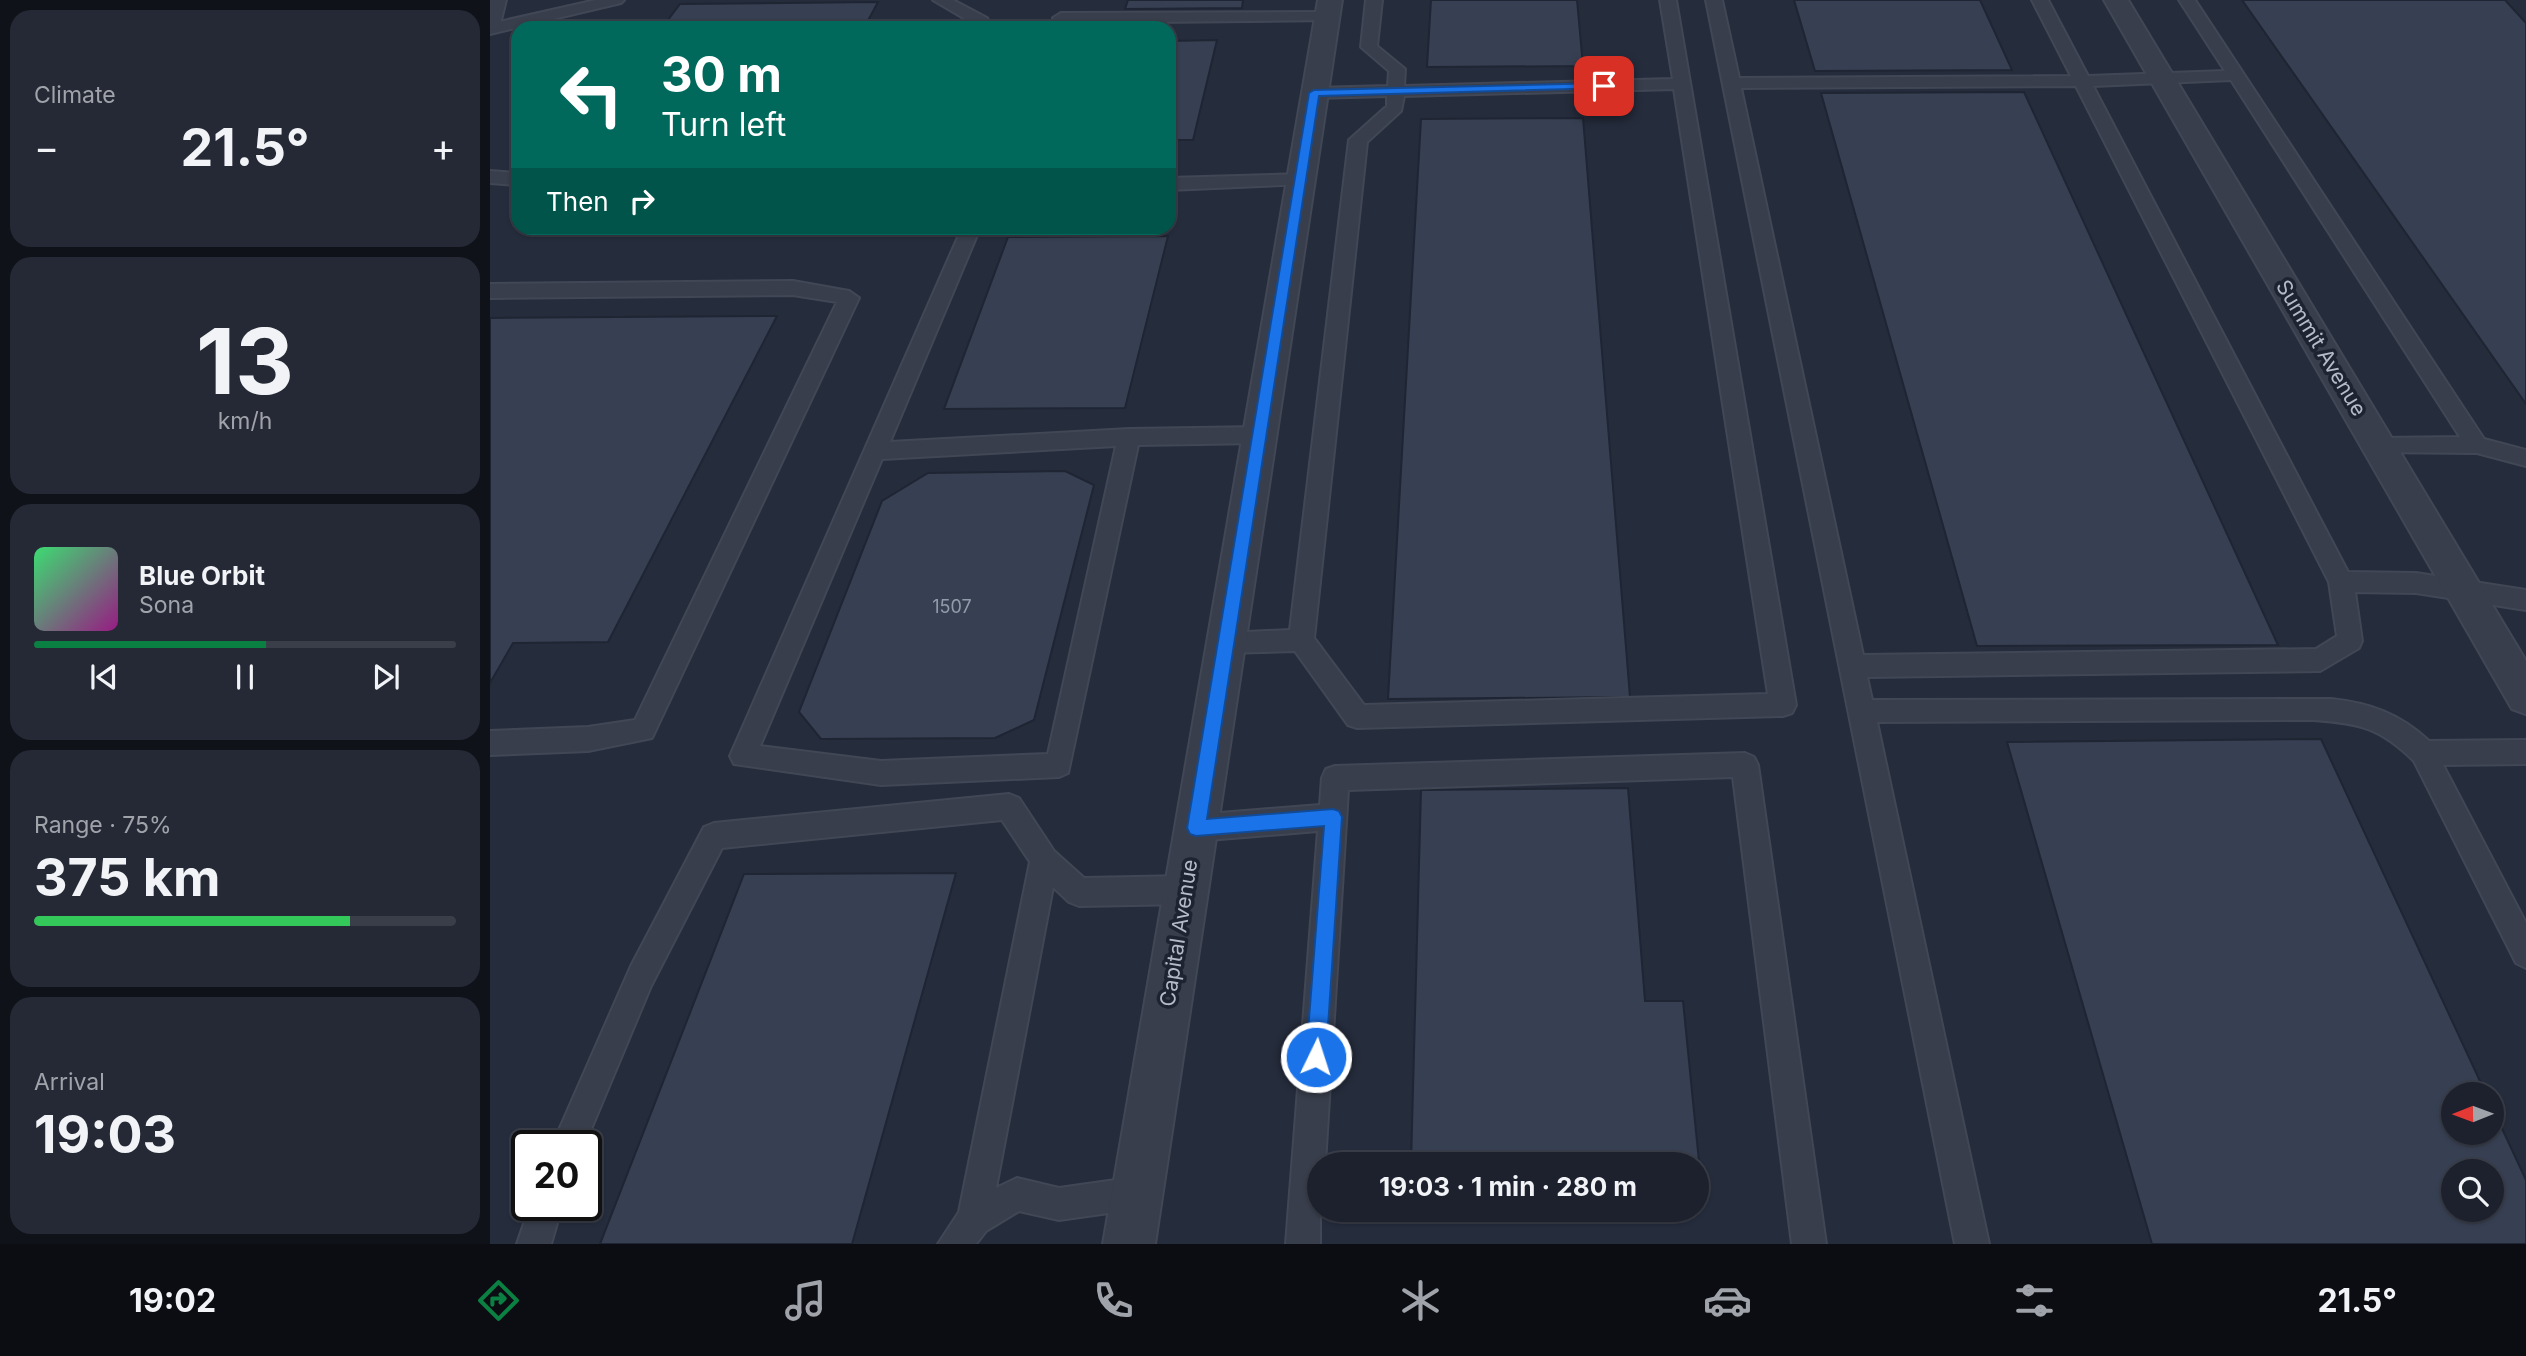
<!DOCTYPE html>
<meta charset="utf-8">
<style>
:root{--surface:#1c212d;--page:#252935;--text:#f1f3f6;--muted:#a0a3aa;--line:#3a3e49;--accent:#0b8043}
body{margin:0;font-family:Inter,sans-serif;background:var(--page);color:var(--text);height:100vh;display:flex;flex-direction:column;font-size:26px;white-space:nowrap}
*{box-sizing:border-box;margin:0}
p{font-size:23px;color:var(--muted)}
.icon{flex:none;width:38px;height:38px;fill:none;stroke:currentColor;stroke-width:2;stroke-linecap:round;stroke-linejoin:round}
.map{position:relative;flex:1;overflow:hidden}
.sheet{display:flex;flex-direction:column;gap:10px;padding:10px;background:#0f1219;width:490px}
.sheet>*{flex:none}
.banner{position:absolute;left:21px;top:21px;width:665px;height:214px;border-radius:21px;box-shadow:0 2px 5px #0004,0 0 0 2px var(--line);background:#00695c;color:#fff;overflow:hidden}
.needle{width:46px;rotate:269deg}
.tools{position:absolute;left:1951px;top:1082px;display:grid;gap:14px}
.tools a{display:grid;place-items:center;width:63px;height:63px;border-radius:50%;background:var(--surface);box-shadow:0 2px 5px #0004,0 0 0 2px var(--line);font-size:35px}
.speed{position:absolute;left:21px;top:1130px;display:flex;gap:14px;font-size:35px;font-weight:700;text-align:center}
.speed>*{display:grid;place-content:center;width:91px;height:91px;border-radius:50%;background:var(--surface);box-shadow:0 2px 5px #0004,0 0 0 2px var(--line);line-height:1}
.speed .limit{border:4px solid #111;border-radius:10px;background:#fff;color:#111}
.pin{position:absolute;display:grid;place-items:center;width:60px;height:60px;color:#fff;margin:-30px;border-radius:14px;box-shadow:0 4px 10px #0006}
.me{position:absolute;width:77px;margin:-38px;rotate:4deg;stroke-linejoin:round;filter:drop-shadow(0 0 5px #0008)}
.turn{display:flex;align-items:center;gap:24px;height:147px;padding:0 35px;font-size:32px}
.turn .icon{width:91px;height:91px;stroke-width:2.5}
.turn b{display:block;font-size:49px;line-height:60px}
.then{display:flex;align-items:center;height:66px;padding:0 35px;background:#0003;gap:14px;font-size:26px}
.big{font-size:52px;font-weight:700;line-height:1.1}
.sheet .widget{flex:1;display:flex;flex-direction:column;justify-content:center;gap:10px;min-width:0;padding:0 24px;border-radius:21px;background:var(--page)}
.sheet .dial{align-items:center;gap:0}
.dial b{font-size:91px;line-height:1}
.song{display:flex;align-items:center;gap:21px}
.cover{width:84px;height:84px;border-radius:10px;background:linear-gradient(135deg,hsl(140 70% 55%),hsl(310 70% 35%))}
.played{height:7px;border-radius:4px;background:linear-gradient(90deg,var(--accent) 55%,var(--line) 55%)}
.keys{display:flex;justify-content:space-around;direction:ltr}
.heat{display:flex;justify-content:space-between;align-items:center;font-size:38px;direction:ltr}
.charge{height:10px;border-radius:5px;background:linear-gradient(90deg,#34c759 75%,var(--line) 0)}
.trip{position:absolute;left:817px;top:1152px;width:402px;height:70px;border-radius:35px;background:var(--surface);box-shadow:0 2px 5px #0004,0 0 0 2px var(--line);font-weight:700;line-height:70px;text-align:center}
.dock{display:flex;height:112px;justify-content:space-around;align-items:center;background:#0b0d12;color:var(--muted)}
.dock .icon{width:49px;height:49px}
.dock .on{color:var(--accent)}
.dock b{font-size:32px;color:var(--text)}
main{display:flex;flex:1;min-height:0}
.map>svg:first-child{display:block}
.building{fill:#374052;stroke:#1f2533;stroke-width:2;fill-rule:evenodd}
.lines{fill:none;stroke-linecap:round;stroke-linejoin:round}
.service-casing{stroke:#414755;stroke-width:4}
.minor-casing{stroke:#414755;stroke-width:4}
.service{fill:#383e4c;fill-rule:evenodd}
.minor{fill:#383e4c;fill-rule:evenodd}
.route{fill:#1a73e8;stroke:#114b97;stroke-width:2}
.labels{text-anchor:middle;stroke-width:7;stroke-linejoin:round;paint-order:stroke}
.number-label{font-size:18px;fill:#939aa9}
.street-label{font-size:21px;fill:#b4bac8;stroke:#1d2331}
</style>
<main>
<section class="sheet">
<div class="widget"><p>Climate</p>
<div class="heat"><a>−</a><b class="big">21.5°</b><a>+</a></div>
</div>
<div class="widget dial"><b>13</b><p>km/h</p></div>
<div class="widget">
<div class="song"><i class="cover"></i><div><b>Blue Orbit</b><p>Sona</p></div></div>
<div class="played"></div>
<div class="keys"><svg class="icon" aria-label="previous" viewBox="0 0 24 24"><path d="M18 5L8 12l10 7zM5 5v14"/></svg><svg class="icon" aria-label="pause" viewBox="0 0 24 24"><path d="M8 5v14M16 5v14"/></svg><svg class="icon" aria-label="next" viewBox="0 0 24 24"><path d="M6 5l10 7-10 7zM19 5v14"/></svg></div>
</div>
<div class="widget"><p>Range · 75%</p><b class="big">375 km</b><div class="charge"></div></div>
<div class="widget"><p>Arrival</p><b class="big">19:03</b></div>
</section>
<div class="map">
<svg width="2036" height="1244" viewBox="0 0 2036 1244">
<rect width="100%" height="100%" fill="#252c3c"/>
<path class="building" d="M638 0H753L752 8 635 9Z
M941 0H1087L1093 66 937 67Z
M1304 0H1490L1522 70 1325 71Z
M1752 0H2015L2036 23V404Z
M388 2 374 28H172L190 4Z
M727 40 703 140H679V41Z
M1534 92 1788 645 1487 646 1331 93Z
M1093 118 1140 697 898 699 931 119Z
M678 236 635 408 454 409 518 237Z
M287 316 118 642 23 643 0 683V318Z
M575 471 604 485 544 720 505 738 331 739 309 712 392 501 438 473Z
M1831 739 1996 1094H1964V1132H2002V1107L2036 1180V1244H1662L1517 742ZM1964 1171H2002V1209H1964Z
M1138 788 1155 1001H1193L1213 1202H1208V1164H921L931 790Z
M466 873 362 1244H110L254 874Z"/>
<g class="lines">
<defs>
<path id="service" d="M106 0H134L131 3 0 34V24Z
M443 0H463L497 18 499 21 496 28H480L482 23Z
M876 0H892L887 46 915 69 914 86 1183 79 1170 0H1186L1306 705 1302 713 1293 716 867 728 858 725 805 651 736 653 727 650 724 643 727 636 736 633 800 630 859 140 897 106V96L824 98 816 93 824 88 898 86 899 71 871 47ZM1184 89 1278 694 874 705 824 638 877 142 911 111 914 96Z
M1216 0H1232L1249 78 1581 76 1542 0H1558L1598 76 1735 71 1689 0H1705L1994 439 2036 450V466L1987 453 1881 452 1878 446 1881 440 1889 438 1970 437 1741 80 1603 86 1858 572 1926 573 2036 590V610L1926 593 1865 592 1872 641 1869 648 1830 671 1377 677 1382 700 1841 699C1880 703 1910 714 1939 741L2036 740V764L1953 765 2036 923V968L2026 963 1924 761C1890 728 1870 723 1823 720L1387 722 1499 1244H1465ZM1586 86 1839 582 1847 636 1826 649 1373 655 1251 88Z
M837 12 843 14V20L571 23 563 18 571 13Z
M0 171 28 173V185L0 183Z
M811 174 820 180 817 184 679 190V178Z
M472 228H490L400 442 639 429 770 427 778 429 781 435 778 441 770 443 648 445 578 773 569 777 391 785 244 764 240 756ZM626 446 558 754 391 761 270 746 392 459Z
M303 281 359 291 369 298 162 738 98 751 0 755V731L98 727 145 720 347 302 303 295 0 298V284Z
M1255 753 1264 757 1268 765 1336 1244H1302L1243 777 858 790 835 1164H830V1244H796L828 831 706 841 696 837 692 828 696 819 706 815 830 805 832 778 836 769 845 766Z
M519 794 529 798 564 851 594 878 696 876 706 880 710 890 706 900 696 904 589 906 579 902 563 887 506 1188 527 1178 569 1188 647 1177 659 1181 663 1193 659 1205 647 1209 569 1220 529 1211 496 1231 486 1244H448L469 1212 540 862 512 820 232 848 161 986 94 1146H62L141 966 214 827 224 823Z
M40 1206H72L61 1244H27Z"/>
<path id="minor" d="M0 0H16L9 28 0 30Z
M828 0H852L665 1244H613Z
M1614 0H1638L2036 661V714L2022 709Z"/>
</defs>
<use href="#service" class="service-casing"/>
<use href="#minor" class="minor-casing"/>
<use href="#service" class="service"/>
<use href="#minor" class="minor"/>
</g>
<path class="route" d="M1114 83 1119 86 1118 88 829 96 717 819 843 809 849 811 852 817 836 1057 833 1064 826 1067 819 1064 816 1057 834 826 706 836 700 834 697 828 819 93 824 90Z"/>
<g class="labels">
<g class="number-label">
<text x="462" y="613">1507</text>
</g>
<g class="street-label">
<text transform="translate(1831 348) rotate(59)" y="7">Summit Avenue</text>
<text transform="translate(689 933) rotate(-81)" y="7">Capital Avenue</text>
</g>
</g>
</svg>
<div class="tools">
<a><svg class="needle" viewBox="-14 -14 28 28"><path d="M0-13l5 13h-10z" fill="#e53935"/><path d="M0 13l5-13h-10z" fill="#a0a3aa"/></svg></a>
<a><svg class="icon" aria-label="search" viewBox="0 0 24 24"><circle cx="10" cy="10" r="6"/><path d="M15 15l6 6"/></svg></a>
</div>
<div class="speed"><div class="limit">20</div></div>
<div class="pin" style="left:1114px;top:86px;background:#d93025"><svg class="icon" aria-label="arrive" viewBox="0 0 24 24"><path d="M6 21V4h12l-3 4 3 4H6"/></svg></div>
<svg class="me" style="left:826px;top:1057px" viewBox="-20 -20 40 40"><circle r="17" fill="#1a73e8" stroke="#fff" stroke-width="3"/><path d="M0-11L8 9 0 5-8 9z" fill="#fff"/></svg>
<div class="trip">19:03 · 1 min · 280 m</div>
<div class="banner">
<div class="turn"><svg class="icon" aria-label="left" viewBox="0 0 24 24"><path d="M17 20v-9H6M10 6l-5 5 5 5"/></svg><div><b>30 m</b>Turn left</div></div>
<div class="then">Then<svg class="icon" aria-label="right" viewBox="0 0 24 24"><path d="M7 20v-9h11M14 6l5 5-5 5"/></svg></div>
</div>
</div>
</main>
<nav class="dock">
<b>19:02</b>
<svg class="icon on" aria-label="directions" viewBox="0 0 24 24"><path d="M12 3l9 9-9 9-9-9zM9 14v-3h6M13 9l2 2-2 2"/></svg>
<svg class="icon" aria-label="music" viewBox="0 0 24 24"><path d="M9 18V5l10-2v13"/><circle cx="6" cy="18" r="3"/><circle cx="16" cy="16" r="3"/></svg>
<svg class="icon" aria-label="phone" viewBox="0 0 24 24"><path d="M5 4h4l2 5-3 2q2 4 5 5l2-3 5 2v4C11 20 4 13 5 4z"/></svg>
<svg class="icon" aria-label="climate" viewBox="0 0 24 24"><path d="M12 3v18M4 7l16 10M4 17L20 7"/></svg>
<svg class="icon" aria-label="car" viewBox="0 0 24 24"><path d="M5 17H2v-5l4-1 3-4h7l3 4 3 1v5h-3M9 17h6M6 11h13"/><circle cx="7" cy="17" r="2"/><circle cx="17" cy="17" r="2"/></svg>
<svg class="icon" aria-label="filters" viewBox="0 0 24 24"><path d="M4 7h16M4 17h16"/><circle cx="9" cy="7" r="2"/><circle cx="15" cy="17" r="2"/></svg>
<b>21.5°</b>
</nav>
